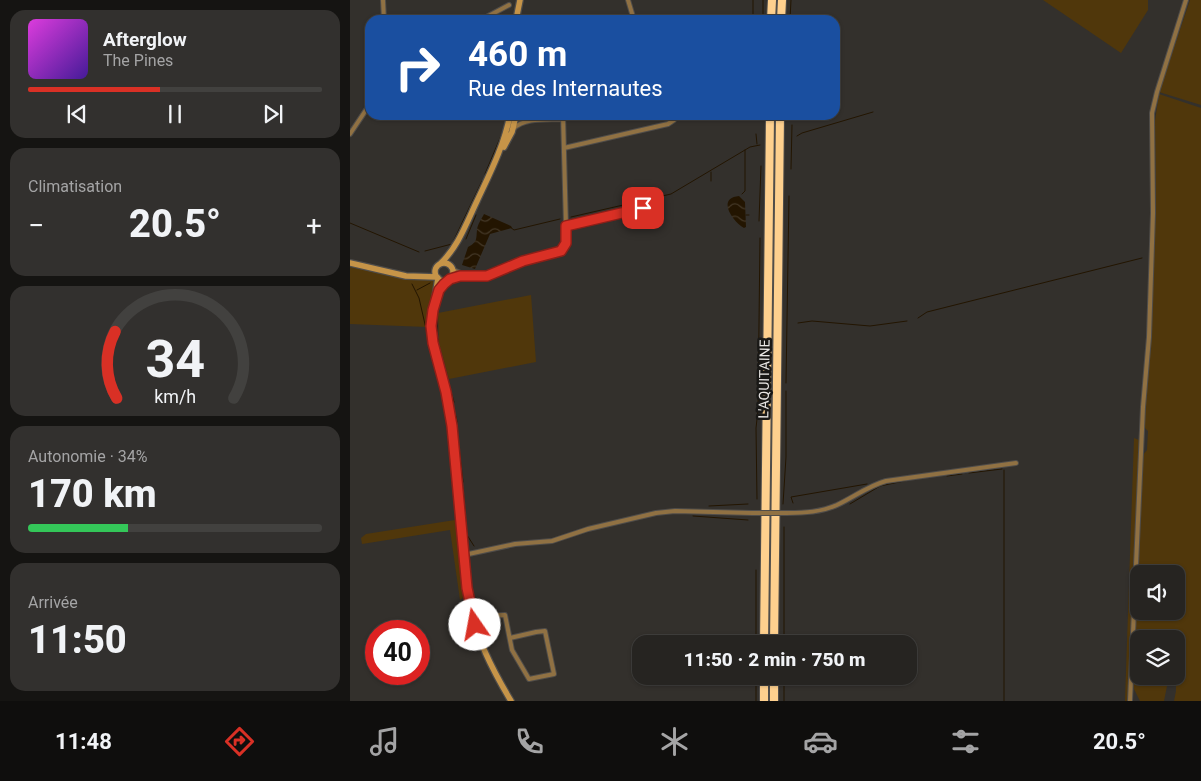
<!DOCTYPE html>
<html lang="fr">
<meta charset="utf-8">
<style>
:root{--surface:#262421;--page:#32302e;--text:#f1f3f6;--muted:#a4a4a5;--line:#42413f;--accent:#d93025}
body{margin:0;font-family:Roboto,sans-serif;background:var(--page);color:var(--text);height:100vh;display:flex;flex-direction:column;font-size:19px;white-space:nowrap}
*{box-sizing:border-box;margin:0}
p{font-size:16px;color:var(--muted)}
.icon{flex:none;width:28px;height:28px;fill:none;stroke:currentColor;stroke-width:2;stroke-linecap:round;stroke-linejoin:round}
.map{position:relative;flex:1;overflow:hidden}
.panel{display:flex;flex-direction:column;gap:10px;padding:10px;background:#151412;width:350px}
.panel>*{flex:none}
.hud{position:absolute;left:15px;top:15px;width:475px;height:105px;border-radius:15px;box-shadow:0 1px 4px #0004,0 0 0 1px var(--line);background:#1a4fa0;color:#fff;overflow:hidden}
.controls{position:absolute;left:780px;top:565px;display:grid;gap:10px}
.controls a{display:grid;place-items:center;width:55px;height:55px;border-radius:10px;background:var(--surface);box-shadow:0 1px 4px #0004,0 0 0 1px var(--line);font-size:25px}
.speed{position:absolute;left:15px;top:620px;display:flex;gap:10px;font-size:25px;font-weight:700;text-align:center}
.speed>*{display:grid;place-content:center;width:65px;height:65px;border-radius:50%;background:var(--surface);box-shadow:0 1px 4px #0004,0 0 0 1px var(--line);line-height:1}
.speed .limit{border:8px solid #d22;background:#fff;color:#111}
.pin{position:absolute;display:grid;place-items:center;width:42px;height:42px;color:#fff;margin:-21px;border-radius:10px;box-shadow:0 2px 8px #0006}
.me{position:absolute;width:55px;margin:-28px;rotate:348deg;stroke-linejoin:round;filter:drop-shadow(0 0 4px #0008)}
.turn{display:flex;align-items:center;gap:18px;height:105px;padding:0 20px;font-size:22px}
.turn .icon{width:65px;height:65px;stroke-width:2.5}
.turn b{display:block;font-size:35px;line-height:42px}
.big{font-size:38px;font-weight:800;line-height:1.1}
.panel .widget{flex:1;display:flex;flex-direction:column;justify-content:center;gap:8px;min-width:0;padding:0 18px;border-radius:15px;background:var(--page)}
.panel .dial{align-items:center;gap:0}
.dial svg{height:130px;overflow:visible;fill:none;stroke:var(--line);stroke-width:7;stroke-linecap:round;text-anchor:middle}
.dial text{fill:var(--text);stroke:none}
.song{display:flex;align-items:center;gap:15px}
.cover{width:60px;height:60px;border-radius:8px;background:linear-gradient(135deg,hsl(300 70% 55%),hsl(260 70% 35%))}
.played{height:5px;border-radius:2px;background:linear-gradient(90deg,var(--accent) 45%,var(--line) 45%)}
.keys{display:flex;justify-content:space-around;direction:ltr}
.heat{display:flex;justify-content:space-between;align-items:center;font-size:28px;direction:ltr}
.charge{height:8px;border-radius:4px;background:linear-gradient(90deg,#34c759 34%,var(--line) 0)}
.trip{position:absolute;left:282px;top:635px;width:285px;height:50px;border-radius:15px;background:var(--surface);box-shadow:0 1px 4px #0004,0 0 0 1px var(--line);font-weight:800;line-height:50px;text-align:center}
.tabs{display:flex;height:80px;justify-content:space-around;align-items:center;background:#0f0e0d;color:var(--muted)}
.tabs .icon{width:35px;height:35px}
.tabs .on{color:var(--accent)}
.tabs b{font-size:22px;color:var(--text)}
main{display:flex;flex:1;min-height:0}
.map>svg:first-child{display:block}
.green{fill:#50370b;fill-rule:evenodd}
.water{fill:url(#water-waves)}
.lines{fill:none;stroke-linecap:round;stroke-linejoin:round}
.stream{stroke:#231501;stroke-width:1}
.street-casing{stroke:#504d4a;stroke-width:6}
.secondary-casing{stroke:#504d4a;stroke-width:8}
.highway-casing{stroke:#504d4a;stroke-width:10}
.street{stroke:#907143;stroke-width:4}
.secondary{stroke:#c69448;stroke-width:5.5}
.highway{stroke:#fed08e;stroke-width:8}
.street-bridge-casing{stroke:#504d4a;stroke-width:6;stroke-linecap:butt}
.street-bridge{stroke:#907143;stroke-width:4}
.route-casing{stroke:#8d1f18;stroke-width:12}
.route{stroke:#d93025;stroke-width:9}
.labels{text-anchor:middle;stroke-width:5;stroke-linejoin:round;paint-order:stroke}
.street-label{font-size:14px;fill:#e9e7e5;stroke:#191816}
</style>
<main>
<section class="panel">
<div class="widget">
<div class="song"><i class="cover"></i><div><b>Afterglow</b><p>The Pines</p></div></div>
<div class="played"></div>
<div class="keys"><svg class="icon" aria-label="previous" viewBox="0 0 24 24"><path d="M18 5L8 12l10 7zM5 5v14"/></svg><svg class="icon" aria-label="pause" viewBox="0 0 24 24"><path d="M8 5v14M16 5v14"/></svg><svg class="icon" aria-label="next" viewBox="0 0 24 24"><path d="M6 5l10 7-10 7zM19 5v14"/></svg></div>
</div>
<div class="widget"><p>Climatisation</p>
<div class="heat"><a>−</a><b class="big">20.5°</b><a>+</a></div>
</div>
<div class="widget dial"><svg viewBox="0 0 100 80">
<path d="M14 69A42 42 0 1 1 86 69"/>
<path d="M14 69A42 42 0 0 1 13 28" stroke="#d93025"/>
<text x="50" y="56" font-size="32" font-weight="700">34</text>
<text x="50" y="72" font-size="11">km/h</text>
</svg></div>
<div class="widget"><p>Autonomie · 34%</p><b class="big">170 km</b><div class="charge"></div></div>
<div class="widget"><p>Arrivée</p><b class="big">11:50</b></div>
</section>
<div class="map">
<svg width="851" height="701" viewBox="0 0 851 701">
<defs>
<pattern id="water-waves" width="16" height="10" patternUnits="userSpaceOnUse" patternTransform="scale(1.25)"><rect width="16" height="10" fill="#231501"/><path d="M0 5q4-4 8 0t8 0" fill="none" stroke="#433726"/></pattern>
</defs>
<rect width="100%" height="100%" fill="#33302c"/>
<path class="green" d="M693 0H798V10L771 53Z
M840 0H851V105L809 92Z
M809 94 851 108V701H824L826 691V639H789V676H819L814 701H790L784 689 782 675 792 456 797 450 798 431 793 426 799 365 806 202 805 121ZM789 574H826V611H789Z
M0 267 59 279H82L85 283 84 288 77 327 0 324Z
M181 295 186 362 99 379 89 343 88 313Z
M784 438 789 440 779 701H775Z
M105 520 113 598 110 600 100 530 12 544 11 538 16 534Z"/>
<path class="water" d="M389 196 395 202 396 227 394 228C383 222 366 198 389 196Z
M134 214 161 226 162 228 140 234 125 269 112 265 118 247C128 242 126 238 127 230 127 225 132 218 134 214Z"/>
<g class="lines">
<path class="stream" d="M403 20V0
M413 20V0
M440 20 441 0
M156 120 157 115
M406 134 407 144
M447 136 452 133 523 112
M441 169 442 125
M361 172V181
M135 174 153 131
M392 194 395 191V150
M396 215H399
M221 217 321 194 400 147 410 145
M409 221 411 166
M0 223 69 252
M160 227 164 230 210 219
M116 239 126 215
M75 251 102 244 132 181
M62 284 69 298 77 333
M67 290 80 283
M87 315V332
M568 318 577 312 792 258
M448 323 462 321 520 326 557 321
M88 339 89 350
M78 341 92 390
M90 355 104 402
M436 383 439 196
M93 396 95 409
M96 412 97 424
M106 416 107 422
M98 430 103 490
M107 430 113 482
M654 470V701
M619 473 652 469
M597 476 612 474
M113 488 117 535 124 546
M104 497 105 503
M407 499 406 428 408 410 410 238
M443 503 441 497 517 484
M433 504 436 457V391
M500 504 530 486 559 480
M105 506 108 538
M359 506 398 504
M343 516 398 520
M108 542 109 549
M109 552 111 571
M406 570V644
M112 577 114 597
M116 606 117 618
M434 644V527
M406 676V701
M434 701V676"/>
<defs>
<path id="street" d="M33 0 34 20
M278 0 284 20
M131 20 159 5
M213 115 216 226
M170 116 179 120
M163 129C175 117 197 120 213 119
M0 134 20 104
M214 148 318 124 324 120 325 115
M103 270 116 275
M100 279 110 276 137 277 173 261 211 251 216 243V226L290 208C298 208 303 214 307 221
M437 513C455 513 471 512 487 505 504 497 518 486 536 481L666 463
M114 555 165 544 202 541 238 529 306 513 325 511 402 513
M122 616 155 615 162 650 179 679 204 674 195 631 186 632 160 638
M780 701 793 407 799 337 803 213 802 113 807 92 836 0"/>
<path id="secondary" d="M166 20 170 0
M154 147 162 132 166 115
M0 263 56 276 87 277
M85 272a9 9 0 1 1 18 0a9 9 0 1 1-18 0Z
M90 264C108 247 116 224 127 201 140 173 154 146 160 115
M88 278 82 317 81 334 85 353 96 392 102 426 119 601C126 638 142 669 161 701"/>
<path id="highway" d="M421 20 422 0
M431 20 432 0
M414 644 420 115
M424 644 430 115
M414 676V701
M424 676V701"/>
</defs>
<use href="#street" class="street-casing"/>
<use href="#secondary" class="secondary-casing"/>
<use href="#highway" class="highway-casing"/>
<use href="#street" class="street"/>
<use href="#secondary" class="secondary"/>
<use href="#highway" class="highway"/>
<defs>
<path id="street-bridge" d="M402 513H437"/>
</defs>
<use href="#street-bridge" class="street-bridge-casing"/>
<use href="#street-bridge" class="street-bridge"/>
</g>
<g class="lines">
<defs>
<path id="route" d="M125 625 117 588 102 426 96 392 83 343 81 326 83 310 89 290 94 284 100 279 110 276H137L173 261 211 251 216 243V226L293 208"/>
</defs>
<use href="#route" class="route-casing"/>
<use href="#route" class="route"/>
</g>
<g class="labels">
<g class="street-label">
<text transform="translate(414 379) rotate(-89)" y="5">L'AQUITAINE</text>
</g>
</g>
</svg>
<div class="controls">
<a><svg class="icon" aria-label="sound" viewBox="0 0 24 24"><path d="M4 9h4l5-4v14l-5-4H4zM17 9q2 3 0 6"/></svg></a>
<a><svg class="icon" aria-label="layers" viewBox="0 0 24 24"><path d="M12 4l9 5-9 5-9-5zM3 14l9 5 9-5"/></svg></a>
</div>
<div class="speed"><div class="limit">40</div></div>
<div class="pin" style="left:293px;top:208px;background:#d93025"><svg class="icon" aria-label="arrive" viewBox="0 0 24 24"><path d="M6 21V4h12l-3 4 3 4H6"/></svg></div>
<svg class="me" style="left:125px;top:625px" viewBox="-20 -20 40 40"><circle r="19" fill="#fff"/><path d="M0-13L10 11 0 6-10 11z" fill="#d93025"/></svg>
<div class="trip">11:50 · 2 min · 750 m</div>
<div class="hud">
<div class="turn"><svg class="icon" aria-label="right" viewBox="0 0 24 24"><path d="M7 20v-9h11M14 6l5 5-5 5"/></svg><div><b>460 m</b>Rue des Internautes</div></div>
</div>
</div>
</main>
<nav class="tabs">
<b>11:48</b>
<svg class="icon on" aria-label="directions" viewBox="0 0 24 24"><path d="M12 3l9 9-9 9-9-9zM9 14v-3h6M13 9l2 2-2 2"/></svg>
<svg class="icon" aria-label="music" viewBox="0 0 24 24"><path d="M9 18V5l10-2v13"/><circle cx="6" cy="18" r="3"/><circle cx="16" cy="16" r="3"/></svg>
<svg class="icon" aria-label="phone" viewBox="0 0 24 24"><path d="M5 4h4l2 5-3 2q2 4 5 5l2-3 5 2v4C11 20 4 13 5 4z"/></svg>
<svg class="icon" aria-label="climate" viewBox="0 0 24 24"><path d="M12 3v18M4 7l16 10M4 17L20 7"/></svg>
<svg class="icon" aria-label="car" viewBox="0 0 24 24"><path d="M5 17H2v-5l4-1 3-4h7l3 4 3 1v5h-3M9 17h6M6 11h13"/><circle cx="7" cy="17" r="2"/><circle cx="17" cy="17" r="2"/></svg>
<svg class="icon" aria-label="filters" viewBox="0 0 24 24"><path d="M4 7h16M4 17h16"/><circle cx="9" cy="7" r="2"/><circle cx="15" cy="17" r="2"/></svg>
<b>20.5°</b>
</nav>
